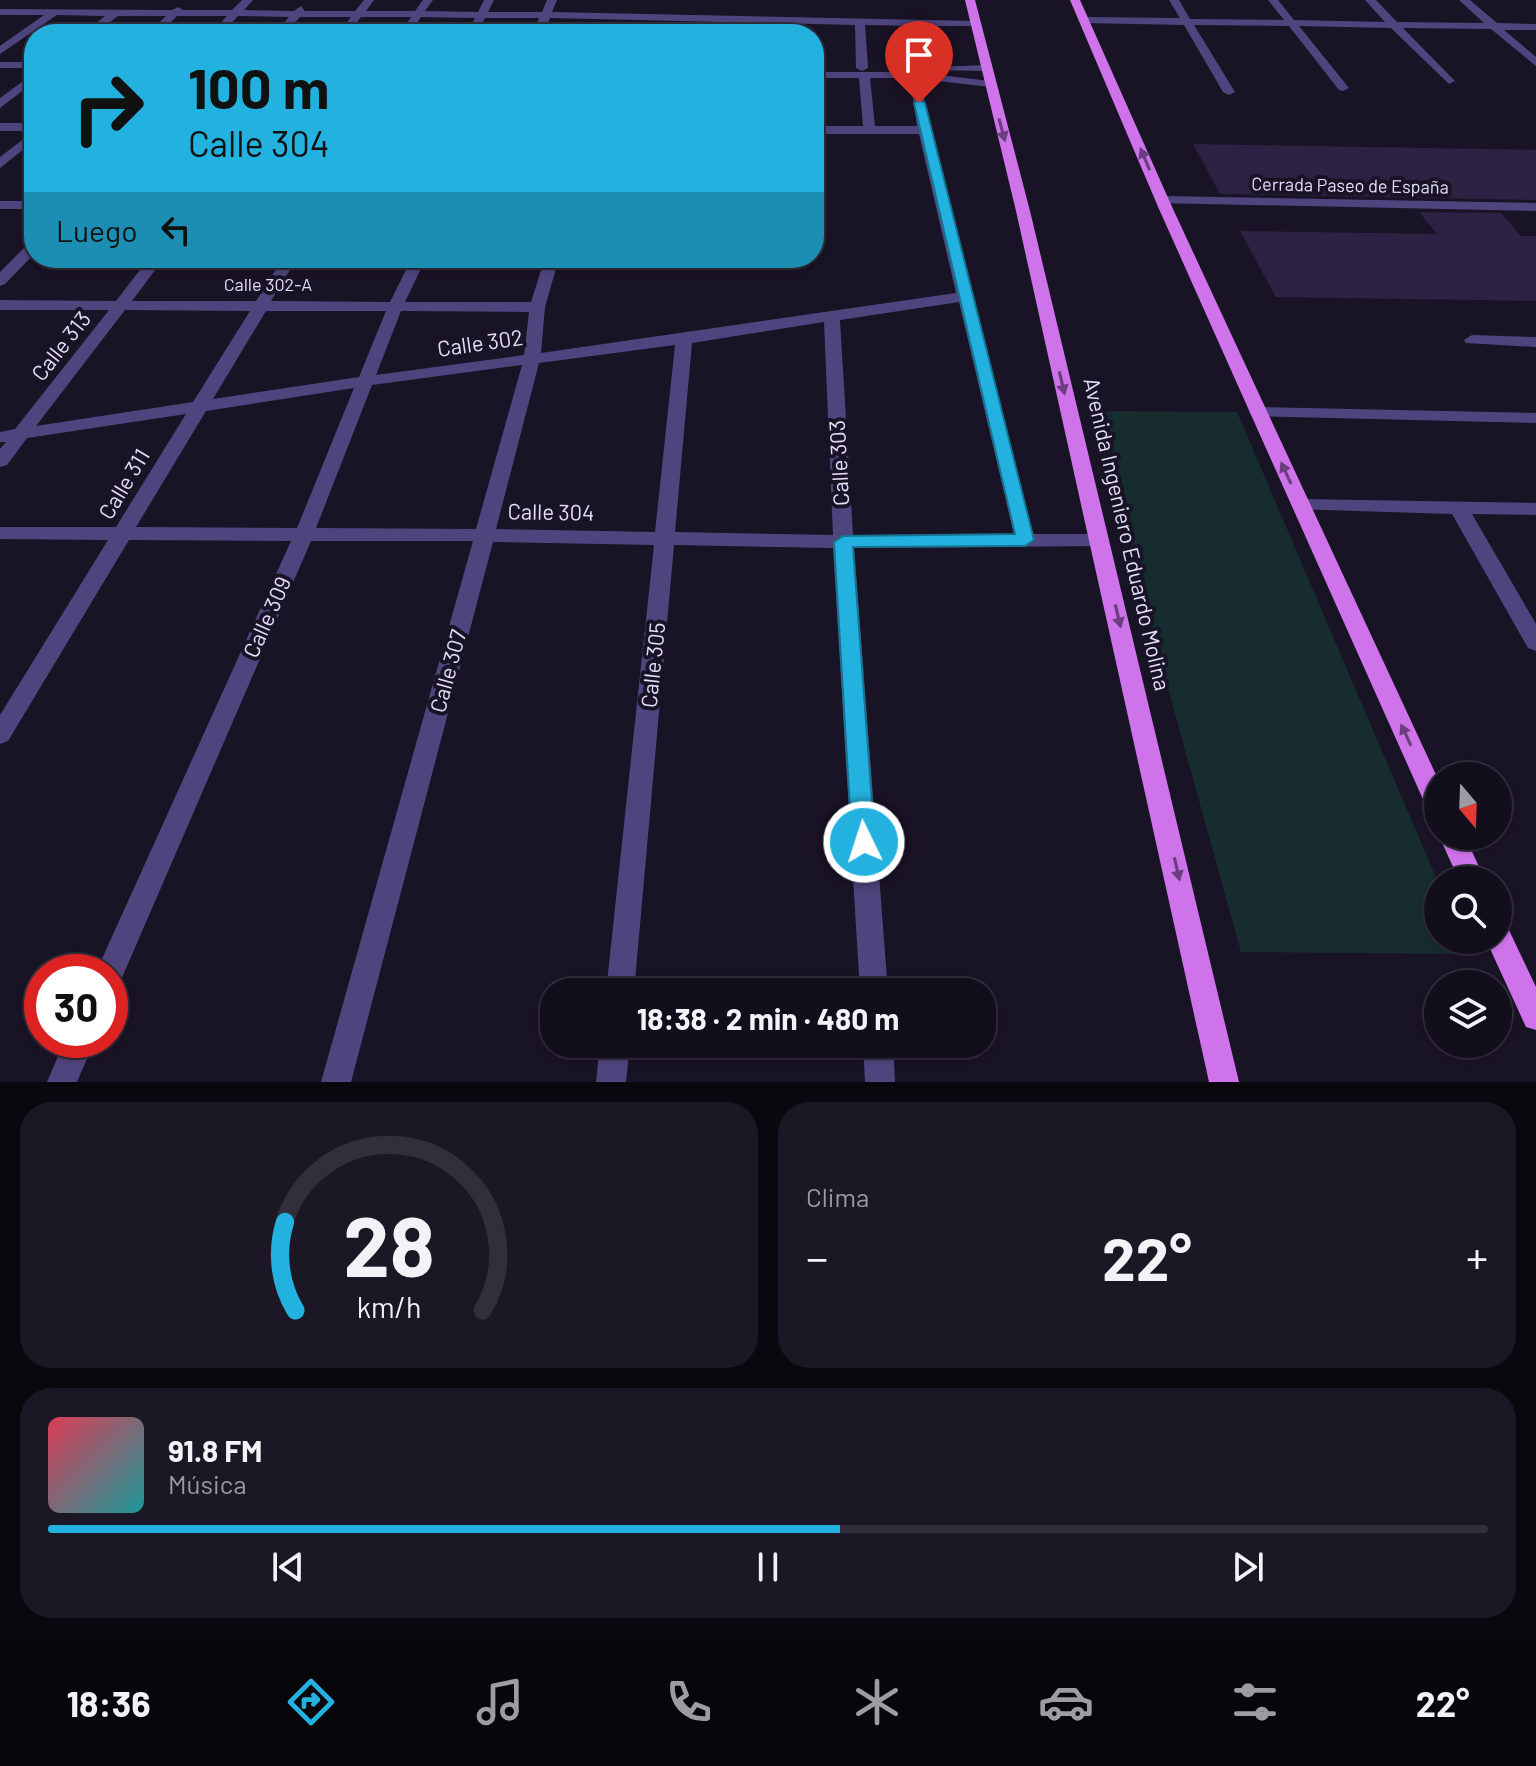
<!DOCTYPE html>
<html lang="es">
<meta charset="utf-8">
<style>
:root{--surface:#130e1c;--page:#1c1725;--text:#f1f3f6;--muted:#9d9ca3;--line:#322e3b;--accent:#23b2e0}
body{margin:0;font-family:Barlow,sans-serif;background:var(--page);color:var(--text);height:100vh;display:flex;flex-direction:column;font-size:30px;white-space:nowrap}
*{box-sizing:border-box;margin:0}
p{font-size:26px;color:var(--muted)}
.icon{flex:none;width:44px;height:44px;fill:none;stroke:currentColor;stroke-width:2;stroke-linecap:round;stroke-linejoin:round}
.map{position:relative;height:1082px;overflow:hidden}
.details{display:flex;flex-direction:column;gap:20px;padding:20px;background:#0a080f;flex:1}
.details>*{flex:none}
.hud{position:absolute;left:24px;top:24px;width:800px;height:244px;border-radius:32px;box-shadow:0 2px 6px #0004,0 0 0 2px var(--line);background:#23b2e0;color:#111;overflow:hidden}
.needle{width:52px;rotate:161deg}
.controls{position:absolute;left:1424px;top:762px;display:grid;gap:16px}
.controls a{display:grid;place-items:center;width:88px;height:88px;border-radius:50%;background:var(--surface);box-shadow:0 2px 6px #0004,0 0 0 2px var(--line);font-size:40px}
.speed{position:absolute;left:24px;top:954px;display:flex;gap:16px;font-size:40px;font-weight:700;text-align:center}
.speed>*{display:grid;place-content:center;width:104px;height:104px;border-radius:50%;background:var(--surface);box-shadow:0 2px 6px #0004,0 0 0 2px var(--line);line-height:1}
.speed .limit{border:12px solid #d22;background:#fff;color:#111}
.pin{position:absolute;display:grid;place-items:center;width:68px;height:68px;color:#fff;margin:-82px -34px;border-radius:50% 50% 50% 0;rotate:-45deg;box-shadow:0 0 8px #0007}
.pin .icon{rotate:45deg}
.me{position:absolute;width:88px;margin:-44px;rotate:356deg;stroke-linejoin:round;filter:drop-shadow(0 0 6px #0008)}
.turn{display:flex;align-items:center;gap:28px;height:168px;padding:0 32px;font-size:36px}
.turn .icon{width:104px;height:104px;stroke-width:2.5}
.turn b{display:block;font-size:56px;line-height:68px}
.then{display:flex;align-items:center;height:76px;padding:0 32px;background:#0003;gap:16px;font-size:30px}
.big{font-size:60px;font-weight:700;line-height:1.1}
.details .widget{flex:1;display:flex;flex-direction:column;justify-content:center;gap:12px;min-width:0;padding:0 28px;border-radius:32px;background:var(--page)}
.details .dial{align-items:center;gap:0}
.dial svg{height:208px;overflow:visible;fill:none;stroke:var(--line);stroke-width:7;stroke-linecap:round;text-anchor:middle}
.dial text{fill:var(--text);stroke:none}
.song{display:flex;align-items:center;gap:24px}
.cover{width:96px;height:96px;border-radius:12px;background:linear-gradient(135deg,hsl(350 70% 55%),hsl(180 70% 35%))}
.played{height:8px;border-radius:4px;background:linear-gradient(90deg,var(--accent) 55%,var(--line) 55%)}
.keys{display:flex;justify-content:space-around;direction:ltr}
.heat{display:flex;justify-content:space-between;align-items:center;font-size:44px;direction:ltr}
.details .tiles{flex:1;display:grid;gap:20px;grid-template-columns:1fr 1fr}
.widget:last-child{grid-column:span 2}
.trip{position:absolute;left:540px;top:978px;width:456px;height:80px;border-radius:32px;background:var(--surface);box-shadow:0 2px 6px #0004,0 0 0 2px var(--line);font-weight:700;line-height:80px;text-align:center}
.menu{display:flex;height:128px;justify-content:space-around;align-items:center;background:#08060b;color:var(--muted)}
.menu .icon{width:56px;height:56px}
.menu .selected{color:var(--accent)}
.menu b{font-size:36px;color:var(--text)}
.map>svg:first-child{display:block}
.green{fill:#172c2f}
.building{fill:#2e2244}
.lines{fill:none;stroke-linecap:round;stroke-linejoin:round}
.minor{fill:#4f457e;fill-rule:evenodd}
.major{fill:#cf73eb;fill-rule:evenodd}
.oneway{fill:#6b3e7f}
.route{fill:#23b2e0;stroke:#177492;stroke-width:2}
.labels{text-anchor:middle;stroke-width:8;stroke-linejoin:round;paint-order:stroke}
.far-street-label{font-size:18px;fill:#e4ddfa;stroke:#191326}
.street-label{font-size:22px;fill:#e4ddfa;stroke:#191326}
</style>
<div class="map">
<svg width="1536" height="1082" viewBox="0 0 1536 1082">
<rect width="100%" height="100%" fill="#191326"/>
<path class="green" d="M1091 411 1237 412 1438 882V940H1463L1469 954 1241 952Z"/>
<path class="building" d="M1193 144 1536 150V200L1220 194Z
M1419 212 1501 213 1521 236H1536V301L1276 297 1240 231 1437 234Z"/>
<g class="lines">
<path class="minor" d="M242 0H253L244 10 294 11 301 6 305 11H355L364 0H374L366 11H415L423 0H433L425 11 478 12 484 0H494L488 12H542L547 0H557L552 12 975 21 980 24 979 26H926L937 67 986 65 992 68 986 71 928 70 916 26 865 25 868 68 862 71 856 68 855 25 550 18 543 34H533L539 18H485L476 34H466L475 18 421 17 410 34H400L411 17H361L348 34H338L351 17H300L285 34H274L289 17 238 16 221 34H210L227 16H177L158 34H147L166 16H118L94 34H82L105 16 57 15 0 54V46L44 15H0V9L172 10 178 7 183 10H232Z
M1169 0H1179L1190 19 1284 20 1268 0H1278L1294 20 1385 22 1365 0H1376L1397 22 1484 23 1459 0H1470L1497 23 1536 24V30H1504L1536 57V66L1491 29 1403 28 1453 79 1455 81 1449 84 1391 28 1299 26 1349 88 1343 91 1339 90 1289 26 1194 25 1235 92 1229 95 1223 92 1184 25 1084 23 1079 20 1084 17 1180 18Z
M0 62H34V68H0Z
M814 72H915L990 81 996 84 990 87 921 79 930 130 1033 534H1100L1110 540 1100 546 854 548 888 992H860L833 548 674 545 634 992H606L654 545 493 542 351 1082H321L473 541H311L124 973 120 982 110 986V972H96L291 541 129 540 8 741 0 744V715L108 540 0 539V527H116L186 414 27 438 7 465 0 467V449L6 442H0V432L15 429 109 310H0V300L116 301 149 258H164L132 301H256L283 258H297L271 301 390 302 412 258H426L405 302H531L545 258H559L545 307 541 353 956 293 919 134H814V126H863L859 78H814ZM870 78H910L917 126H875ZM959 302 1014 534 853 535 840 320ZM125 310 250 311 193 402 36 426ZM266 311H386L359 377 213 399ZM401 311 529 312 524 355 376 375ZM824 322 833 535 675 532 692 343ZM675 345 655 532 496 529 539 363ZM522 365 476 529 316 528 372 385ZM354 388 297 528 136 527 206 411Z
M34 73V82L0 108V98Z
M0 123H34V131H0Z
M34 131V141L0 168V157Z
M1163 196 1536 203V211L1158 203 1156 200Z
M0 201H34V209H0Z
M34 242V254L5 284 0 286V272L29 243Z
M1472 335 1536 337V347L1466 343 1464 340Z
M1258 407 1536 413V423L1252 416 1249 412 1252 408Z
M1301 499 1536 503V515L1472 514 1536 624V651L1528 648 1452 514 1294 509 1291 505Z
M65 1040H95L77 1082H47Z
M600 1044H630L626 1082H596Z
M863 1044H893L895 1082H865Z"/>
<path class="major" d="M965 0H975L1030 211 1239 1082H1209L1016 211Z
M1070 0H1080L1173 209 1438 779V816L1429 813 1426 806 1159 209Z
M1439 836H1465L1485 880H1459Z
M1498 925 1508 928 1536 987V1030L1526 1027 1486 940H1498Z"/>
</g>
<defs><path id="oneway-solid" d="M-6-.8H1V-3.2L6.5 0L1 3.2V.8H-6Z" transform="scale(2)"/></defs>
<g class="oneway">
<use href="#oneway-solid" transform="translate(1002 130) rotate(75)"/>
<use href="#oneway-solid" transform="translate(1145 159) rotate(-113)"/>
<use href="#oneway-solid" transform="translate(1062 383) rotate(77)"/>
<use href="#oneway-solid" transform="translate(1286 473) rotate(-115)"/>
<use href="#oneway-solid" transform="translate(1118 616) rotate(77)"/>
<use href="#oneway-solid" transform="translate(1406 735) rotate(-115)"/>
<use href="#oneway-solid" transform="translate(1177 869) rotate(77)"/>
</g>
<path class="route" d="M919 99 925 103 1034 540 1025 546 853 547 875 842 872 849 864 851 855 849 852 842 834 542 843 536 1015 534 914 103Z"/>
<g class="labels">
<g class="far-street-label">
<text transform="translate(1350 186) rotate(1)" y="6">Cerrada Paseo de España</text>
<text x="268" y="291">Calle 302-A</text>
</g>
<g class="street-label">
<text transform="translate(480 343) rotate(-8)" y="8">Calle 302</text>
<text transform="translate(61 346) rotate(-52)" y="8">Calle 313</text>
<text transform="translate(839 463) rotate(-93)" y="8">Calle 303</text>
<text transform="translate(124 484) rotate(-59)" y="8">Calle 311</text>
<text transform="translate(551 512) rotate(1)" y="8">Calle 304</text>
<text transform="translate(1127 534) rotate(77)" y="8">Avenida Ingeniero Eduardo Molina</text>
<text transform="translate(267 617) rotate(-66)" y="8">Calle 309</text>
<text transform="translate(653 665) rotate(-84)" y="8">Calle 305</text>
<text transform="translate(448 671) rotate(-75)" y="8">Calle 307</text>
</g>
</g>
</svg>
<div class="controls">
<a><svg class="needle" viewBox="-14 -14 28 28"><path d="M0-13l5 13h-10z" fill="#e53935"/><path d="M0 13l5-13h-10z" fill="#9d9ca3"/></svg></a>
<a><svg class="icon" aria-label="search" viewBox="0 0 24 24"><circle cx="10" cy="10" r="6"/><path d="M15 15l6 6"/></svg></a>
<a><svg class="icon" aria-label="layers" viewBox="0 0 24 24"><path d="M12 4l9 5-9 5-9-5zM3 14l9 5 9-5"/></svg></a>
</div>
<div class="speed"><div class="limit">30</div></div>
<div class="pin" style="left:919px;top:103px;background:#d93025"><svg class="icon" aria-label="arrive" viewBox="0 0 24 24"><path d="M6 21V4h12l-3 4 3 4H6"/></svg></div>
<svg class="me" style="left:864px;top:842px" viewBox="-20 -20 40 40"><circle r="17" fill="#23b2e0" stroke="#fff" stroke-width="3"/><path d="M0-11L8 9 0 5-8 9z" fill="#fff"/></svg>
<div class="trip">18:38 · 2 min · 480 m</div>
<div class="hud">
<div class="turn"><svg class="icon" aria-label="right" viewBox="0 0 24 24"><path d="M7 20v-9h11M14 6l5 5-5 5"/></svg><div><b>100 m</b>Calle 304</div></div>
<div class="then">Luego<svg class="icon" aria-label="left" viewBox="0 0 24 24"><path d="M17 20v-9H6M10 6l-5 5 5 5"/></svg></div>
</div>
</div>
<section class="details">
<div class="tiles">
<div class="widget dial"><svg viewBox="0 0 100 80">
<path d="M14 69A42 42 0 1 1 86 69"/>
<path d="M14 69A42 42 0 0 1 10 35" stroke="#23b2e0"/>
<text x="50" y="56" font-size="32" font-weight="700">28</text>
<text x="50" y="72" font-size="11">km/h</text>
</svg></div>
<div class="widget"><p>Clima</p>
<div class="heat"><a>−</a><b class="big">22°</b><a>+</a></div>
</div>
<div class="widget">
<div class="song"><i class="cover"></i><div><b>91.8 FM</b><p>Música</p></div></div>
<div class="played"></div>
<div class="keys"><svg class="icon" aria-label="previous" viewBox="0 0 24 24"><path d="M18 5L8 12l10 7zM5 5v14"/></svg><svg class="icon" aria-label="pause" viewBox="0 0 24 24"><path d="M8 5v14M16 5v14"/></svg><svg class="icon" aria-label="next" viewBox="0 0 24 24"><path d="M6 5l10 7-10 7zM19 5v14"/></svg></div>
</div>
</div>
</section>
<nav class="menu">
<b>18:36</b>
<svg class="icon selected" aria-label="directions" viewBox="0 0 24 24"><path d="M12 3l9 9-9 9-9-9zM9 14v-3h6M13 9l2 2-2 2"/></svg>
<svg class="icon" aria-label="music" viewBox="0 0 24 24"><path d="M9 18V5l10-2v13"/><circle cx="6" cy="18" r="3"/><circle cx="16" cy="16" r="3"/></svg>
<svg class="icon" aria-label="phone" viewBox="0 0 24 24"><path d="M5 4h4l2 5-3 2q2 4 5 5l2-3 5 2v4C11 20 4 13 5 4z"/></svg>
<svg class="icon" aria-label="climate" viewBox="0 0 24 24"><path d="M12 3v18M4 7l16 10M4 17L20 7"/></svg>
<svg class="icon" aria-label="car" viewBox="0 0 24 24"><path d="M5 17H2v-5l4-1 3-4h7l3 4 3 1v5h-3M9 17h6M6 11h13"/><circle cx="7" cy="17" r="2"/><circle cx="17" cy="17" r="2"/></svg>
<svg class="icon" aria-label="filters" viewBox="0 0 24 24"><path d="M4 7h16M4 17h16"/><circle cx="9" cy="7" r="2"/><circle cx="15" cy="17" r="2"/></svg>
<b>22°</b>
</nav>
